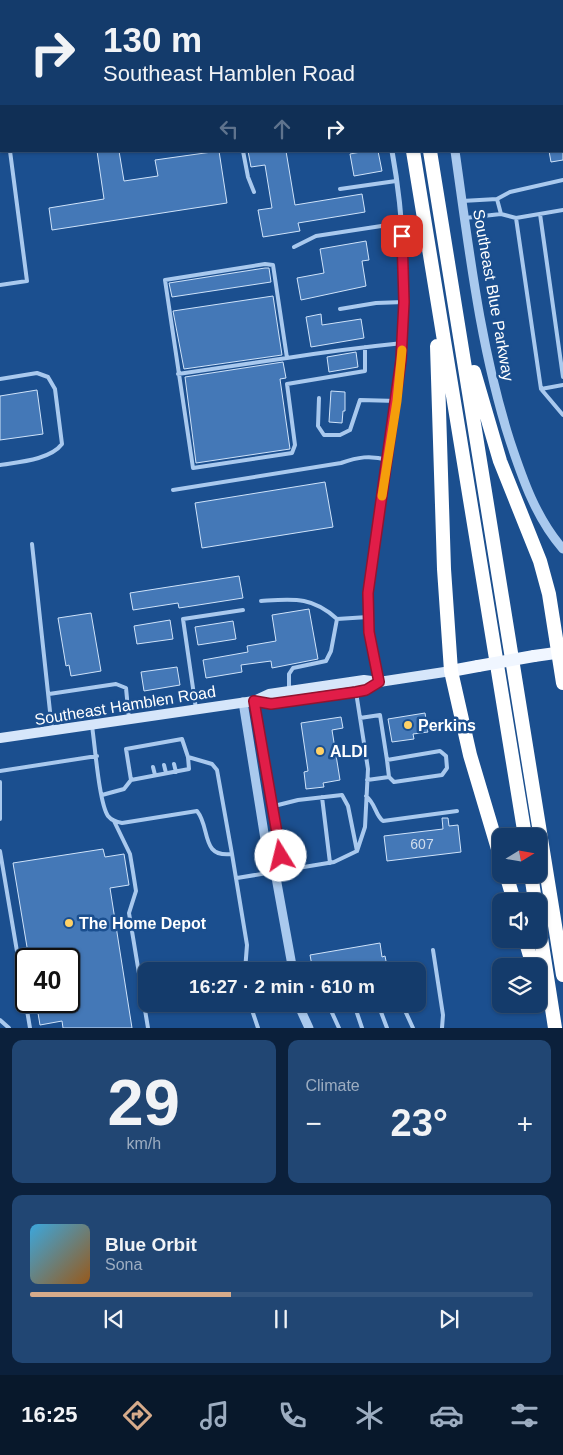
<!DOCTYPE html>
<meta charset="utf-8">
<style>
:root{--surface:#143b6b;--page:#214673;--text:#f1f3f6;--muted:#9dadc1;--line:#33557e;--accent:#d6ab8b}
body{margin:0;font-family:Helvetica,sans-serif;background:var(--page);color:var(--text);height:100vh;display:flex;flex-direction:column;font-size:19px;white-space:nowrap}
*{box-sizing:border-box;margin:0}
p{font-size:16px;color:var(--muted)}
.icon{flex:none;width:28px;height:28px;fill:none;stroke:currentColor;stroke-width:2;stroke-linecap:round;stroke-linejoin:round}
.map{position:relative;height:1028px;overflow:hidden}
.sheet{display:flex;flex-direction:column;gap:12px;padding:12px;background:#0b203b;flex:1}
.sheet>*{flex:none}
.top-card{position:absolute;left:0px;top:0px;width:564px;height:152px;box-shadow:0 1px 4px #0004,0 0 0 1px var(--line);background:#143b6b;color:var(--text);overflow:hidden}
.needle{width:32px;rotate:79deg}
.controls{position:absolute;left:492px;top:828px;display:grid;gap:10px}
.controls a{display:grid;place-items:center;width:55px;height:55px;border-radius:10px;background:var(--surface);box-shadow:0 1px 4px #0004,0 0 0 1px var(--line);font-size:25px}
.speed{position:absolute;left:15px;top:948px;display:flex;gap:10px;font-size:25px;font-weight:700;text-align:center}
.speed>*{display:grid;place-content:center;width:65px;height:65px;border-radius:50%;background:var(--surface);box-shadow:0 1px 4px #0004,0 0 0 1px var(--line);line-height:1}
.speed .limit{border:2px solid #111;border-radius:8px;background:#fff;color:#111}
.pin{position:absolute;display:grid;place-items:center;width:42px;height:42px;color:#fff;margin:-21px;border-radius:10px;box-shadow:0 2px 8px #0006}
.me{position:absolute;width:55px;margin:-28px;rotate:351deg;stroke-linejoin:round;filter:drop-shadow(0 0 4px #0008)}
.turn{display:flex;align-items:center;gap:18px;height:105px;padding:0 20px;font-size:22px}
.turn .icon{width:65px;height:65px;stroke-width:2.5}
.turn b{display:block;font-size:35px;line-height:42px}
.lanes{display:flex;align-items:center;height:48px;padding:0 20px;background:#0003;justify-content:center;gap:25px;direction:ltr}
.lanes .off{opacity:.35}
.big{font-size:38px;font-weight:700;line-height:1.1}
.sheet .widget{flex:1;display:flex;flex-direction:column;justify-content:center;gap:8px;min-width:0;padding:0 18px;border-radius:10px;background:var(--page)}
.sheet .dial{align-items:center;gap:0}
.dial b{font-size:65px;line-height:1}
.song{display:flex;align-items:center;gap:15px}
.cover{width:60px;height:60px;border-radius:8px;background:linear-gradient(135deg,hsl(200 70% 55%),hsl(30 70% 35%))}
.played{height:5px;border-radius:2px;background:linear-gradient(90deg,var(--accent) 40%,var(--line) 40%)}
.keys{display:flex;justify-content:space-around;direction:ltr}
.heat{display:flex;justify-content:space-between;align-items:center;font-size:28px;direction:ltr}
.sheet .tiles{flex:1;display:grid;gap:12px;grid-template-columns:1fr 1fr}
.widget:last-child{grid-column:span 2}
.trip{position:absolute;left:138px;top:962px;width:288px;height:50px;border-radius:10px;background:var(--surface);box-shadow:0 1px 4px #0004,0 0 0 1px var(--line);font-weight:700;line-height:50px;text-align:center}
.tab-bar{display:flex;height:80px;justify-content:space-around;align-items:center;background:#08182b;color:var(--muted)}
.tab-bar .icon{width:35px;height:35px}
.tab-bar .selected{color:var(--accent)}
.tab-bar b{font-size:22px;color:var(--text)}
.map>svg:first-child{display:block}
.building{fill:#4478b7;stroke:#cfe3fa}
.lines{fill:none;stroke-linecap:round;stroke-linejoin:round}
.service{stroke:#a9c9ee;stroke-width:4}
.minor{stroke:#a9c9ee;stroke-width:5}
.tertiary{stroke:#a9c9ee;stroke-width:9}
.secondary{stroke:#d6e6fa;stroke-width:10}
.primary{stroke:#f0f6ff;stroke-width:12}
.motorway{stroke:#fff;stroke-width:14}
.primary-bridge{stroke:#f0f6ff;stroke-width:12}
.route-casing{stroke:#92132f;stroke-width:12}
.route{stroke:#e11d48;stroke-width:9}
.slow{stroke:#f59e0b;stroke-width:9}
.poi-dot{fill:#ffd166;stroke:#1b4f8f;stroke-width:2}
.labels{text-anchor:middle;stroke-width:5;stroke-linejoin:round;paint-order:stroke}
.number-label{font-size:14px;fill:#d0dded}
.street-label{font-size:16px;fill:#fff;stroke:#1b4f8f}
.poi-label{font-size:16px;font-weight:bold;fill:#fff;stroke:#1b4f8f;text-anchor:start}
</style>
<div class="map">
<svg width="563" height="1028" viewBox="0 0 563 1028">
<rect width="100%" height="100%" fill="#1b4f8f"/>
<path class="building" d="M97 151H119L124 181 158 176 155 160 219 151 227 203 52 230 49 208 104 199Z
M248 151H286L295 205 362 194 365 212 298 223 300 231 263 237 258 210 272 208 265 165 251 167Z
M366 151H378L382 171 354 176 350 154Z
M549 151H563V160L551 162Z
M366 241 369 260 362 261 366 286 301 300 297 278 324 273 320 249Z
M265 268H269L271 282 172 297 169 283Z
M273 296 282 355 184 369 173 311Z
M321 314 322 325 361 319 364 338 311 347 306 317Z
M356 352 358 367 329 372 327 357Z
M283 362 286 378 280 379 290 449 196 463 185 377Z
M37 390 43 434 0 440V396Z
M331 391 345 392V411H343L342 423 329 422Z
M325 482 333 527 202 548 195 503Z
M239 576 243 598 179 608 178 603 133 610 130 593Z
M309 609 318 659 272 668 271 661 241 665 242 672 206 678 203 660 248 652 247 646 276 641 272 615Z
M91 613 101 671 71 676 69 665 66 666 58 618Z
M170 620 173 639 137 644 134 626Z
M233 621 236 639 198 645 195 627Z
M177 667 180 685 144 691 141 672Z
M425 713 428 732 413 734 414 739 392 742 388 719Z
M341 717 343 728 332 730 340 780 323 783 324 787 306 789 304 772 308 771 301 723Z
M442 818H448L449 826 458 825 461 852 387 861 384 836 443 829Z
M103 849 105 857 124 854 129 885 110 888 132 1028H63L62 1021 40 1025 36 1001H69V959H29L13 863Z
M380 943 382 957 385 956 388 971H313L310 955Z"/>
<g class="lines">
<path class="service" d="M196 0V1
M148 1 149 0
M466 1 467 0
M243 151 248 177 254 192
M340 189 396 181
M497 199 501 214
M462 201 497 199 510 192 563 180
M540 214 563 377
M465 218 501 214 516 218 563 210
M516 218 541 389 563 415
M294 247 316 236 401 223
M0 285 27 281 10 151
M340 309 376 303 404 302
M365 347V371L287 384 295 445 292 453 193 468 165 280 265 264 273 265 287 358C325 352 364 347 403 343
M178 374 287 358
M0 379 37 373 48 377 55 389 62 444C50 460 18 462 0 465
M541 389 563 385
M319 398 318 426 324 435H340L350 430 360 400 397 401
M173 490 341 463C358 457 370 455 388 460
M32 544 52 730
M261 601C293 599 312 596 337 619
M289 691V674L293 668 326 661 331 651 337 619 368 617
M49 694 116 684 126 688 129 719
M196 709 183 619 243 610
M360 718 380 715 387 760 440 751 446 756 447 768 442 775 394 782 389 777 367 780
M92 726C95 745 99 803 108 816 112 821 117 822 122 823L197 811C211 828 200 858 232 854L247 945 245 971
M387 760 389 777
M174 764 176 772
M164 765 166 773
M153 767 155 775
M0 771 97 756
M131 780 189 769 188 757
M0 782V819
M102 795 124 789 131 780 126 749 182 739 188 757 212 764 217 770 232 854
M366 796C376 804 375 815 383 821L457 811
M322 797 330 863
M274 806 298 800 342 795 348 806 357 851
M114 821 130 854 133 872 136 891 129 913 148 1028
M0 851 30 1028
M237 878 334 862 357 851 365 827 368 769 356 692
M433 950 443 1015 442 1028
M250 1004 258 1028
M328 1004 339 1028
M354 1004 362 1028
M378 1004 387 1028
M402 1004 413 1028
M0 1020 9 1028"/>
<path class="minor" d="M357 0 358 1
M562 102H563
M0 143H1
M379 682C353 588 385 494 397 400 407 318 407 233 392 151"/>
<path class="tertiary" d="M431 0V1
M455 151C469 249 480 347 510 441 523 480 536 518 563 549
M254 701 281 856 275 872
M243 702 268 858 275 872 293 971
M298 1004 309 1028"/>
<path class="secondary" d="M379 682 366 690 342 694 271 704 254 701 269 694 364 680 379 682 451 671
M0 738 254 701"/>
<path class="primary" d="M534 656 563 652
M451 671 478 666"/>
<path class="motorway" d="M389 0V1
M406 0V1
M413 151 525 836
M430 151 563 975
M437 346 444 569 451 671 470 755 501 859
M474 372 500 461 540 561 549 594 563 683
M506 874 514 901
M531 874 535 901
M539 925 555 1028
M525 939 533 966"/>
<path class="primary-bridge" d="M478 666 534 656"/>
</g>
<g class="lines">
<defs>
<path id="route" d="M281 856 254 701 271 704 356 692 366 690 379 682 369 632 368 593 401 360 404 302 402 236"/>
</defs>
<use href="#route" class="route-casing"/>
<use href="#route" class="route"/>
<path class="slow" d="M382 496 397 401 402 350"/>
</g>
<g class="poi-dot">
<circle cx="408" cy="725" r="5"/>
<circle cx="320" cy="751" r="5"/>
<circle cx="69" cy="923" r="5"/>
</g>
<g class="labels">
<g class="number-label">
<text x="422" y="849">607</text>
</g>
<g class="street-label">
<text transform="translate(494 295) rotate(80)" y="6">Southeast Blue Parkway</text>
<text transform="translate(125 705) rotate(-9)" y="6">Southeast Hamblen Road</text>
</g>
<g class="poi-label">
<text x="418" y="731">Perkins</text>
<text x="330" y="757">ALDI</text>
<text x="79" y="929">The Home Depot</text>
</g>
</g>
</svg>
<div class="controls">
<a><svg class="needle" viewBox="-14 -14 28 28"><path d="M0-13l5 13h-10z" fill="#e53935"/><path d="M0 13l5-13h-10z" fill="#9dadc1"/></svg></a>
<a><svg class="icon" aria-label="sound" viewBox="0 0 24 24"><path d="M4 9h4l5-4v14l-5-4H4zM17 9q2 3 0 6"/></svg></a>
<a><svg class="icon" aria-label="layers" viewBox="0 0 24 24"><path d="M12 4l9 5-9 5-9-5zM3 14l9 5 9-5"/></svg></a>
</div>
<div class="speed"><div class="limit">40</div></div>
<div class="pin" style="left:402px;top:236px;background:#d93025"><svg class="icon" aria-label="arrive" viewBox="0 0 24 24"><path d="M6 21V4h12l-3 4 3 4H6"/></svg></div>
<svg class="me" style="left:281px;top:856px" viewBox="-20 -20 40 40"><circle r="19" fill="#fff"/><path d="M0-13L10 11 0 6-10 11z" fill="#e11d48"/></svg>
<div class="trip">16:27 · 2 min · 610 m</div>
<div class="top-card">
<div class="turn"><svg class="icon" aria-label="right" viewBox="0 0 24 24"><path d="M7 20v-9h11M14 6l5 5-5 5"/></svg><div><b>130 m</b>Southeast Hamblen Road</div></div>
<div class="lanes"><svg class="icon off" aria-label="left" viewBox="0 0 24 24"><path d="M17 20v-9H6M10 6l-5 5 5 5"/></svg><svg class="icon off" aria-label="ahead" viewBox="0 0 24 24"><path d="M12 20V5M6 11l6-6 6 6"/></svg><svg class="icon" aria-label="right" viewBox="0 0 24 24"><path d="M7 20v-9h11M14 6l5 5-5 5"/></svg></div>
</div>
</div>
<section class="sheet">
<div class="tiles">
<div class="widget dial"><b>29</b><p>km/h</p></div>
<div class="widget"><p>Climate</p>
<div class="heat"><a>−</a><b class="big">23°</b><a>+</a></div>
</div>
<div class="widget">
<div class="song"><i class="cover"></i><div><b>Blue Orbit</b><p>Sona</p></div></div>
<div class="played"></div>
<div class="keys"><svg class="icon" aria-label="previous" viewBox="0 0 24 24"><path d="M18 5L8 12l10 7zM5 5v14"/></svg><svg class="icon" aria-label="pause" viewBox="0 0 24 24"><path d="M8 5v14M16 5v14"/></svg><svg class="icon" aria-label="next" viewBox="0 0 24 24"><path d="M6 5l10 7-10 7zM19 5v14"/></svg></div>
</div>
</div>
</section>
<nav class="tab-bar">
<b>16:25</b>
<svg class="icon selected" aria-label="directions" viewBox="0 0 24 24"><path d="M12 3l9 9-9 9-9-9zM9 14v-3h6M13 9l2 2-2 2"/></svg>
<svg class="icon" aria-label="music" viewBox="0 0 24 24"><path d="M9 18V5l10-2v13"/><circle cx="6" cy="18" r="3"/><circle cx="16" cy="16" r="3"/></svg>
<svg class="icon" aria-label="phone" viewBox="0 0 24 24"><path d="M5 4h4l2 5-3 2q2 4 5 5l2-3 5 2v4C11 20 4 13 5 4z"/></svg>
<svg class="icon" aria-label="climate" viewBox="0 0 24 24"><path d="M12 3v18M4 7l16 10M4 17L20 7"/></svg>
<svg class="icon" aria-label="car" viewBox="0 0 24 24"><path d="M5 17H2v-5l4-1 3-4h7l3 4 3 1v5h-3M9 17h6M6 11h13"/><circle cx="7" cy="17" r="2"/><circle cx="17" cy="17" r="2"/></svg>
<svg class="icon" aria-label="filters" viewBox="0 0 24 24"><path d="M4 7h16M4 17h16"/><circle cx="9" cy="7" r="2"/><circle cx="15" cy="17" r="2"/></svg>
</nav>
